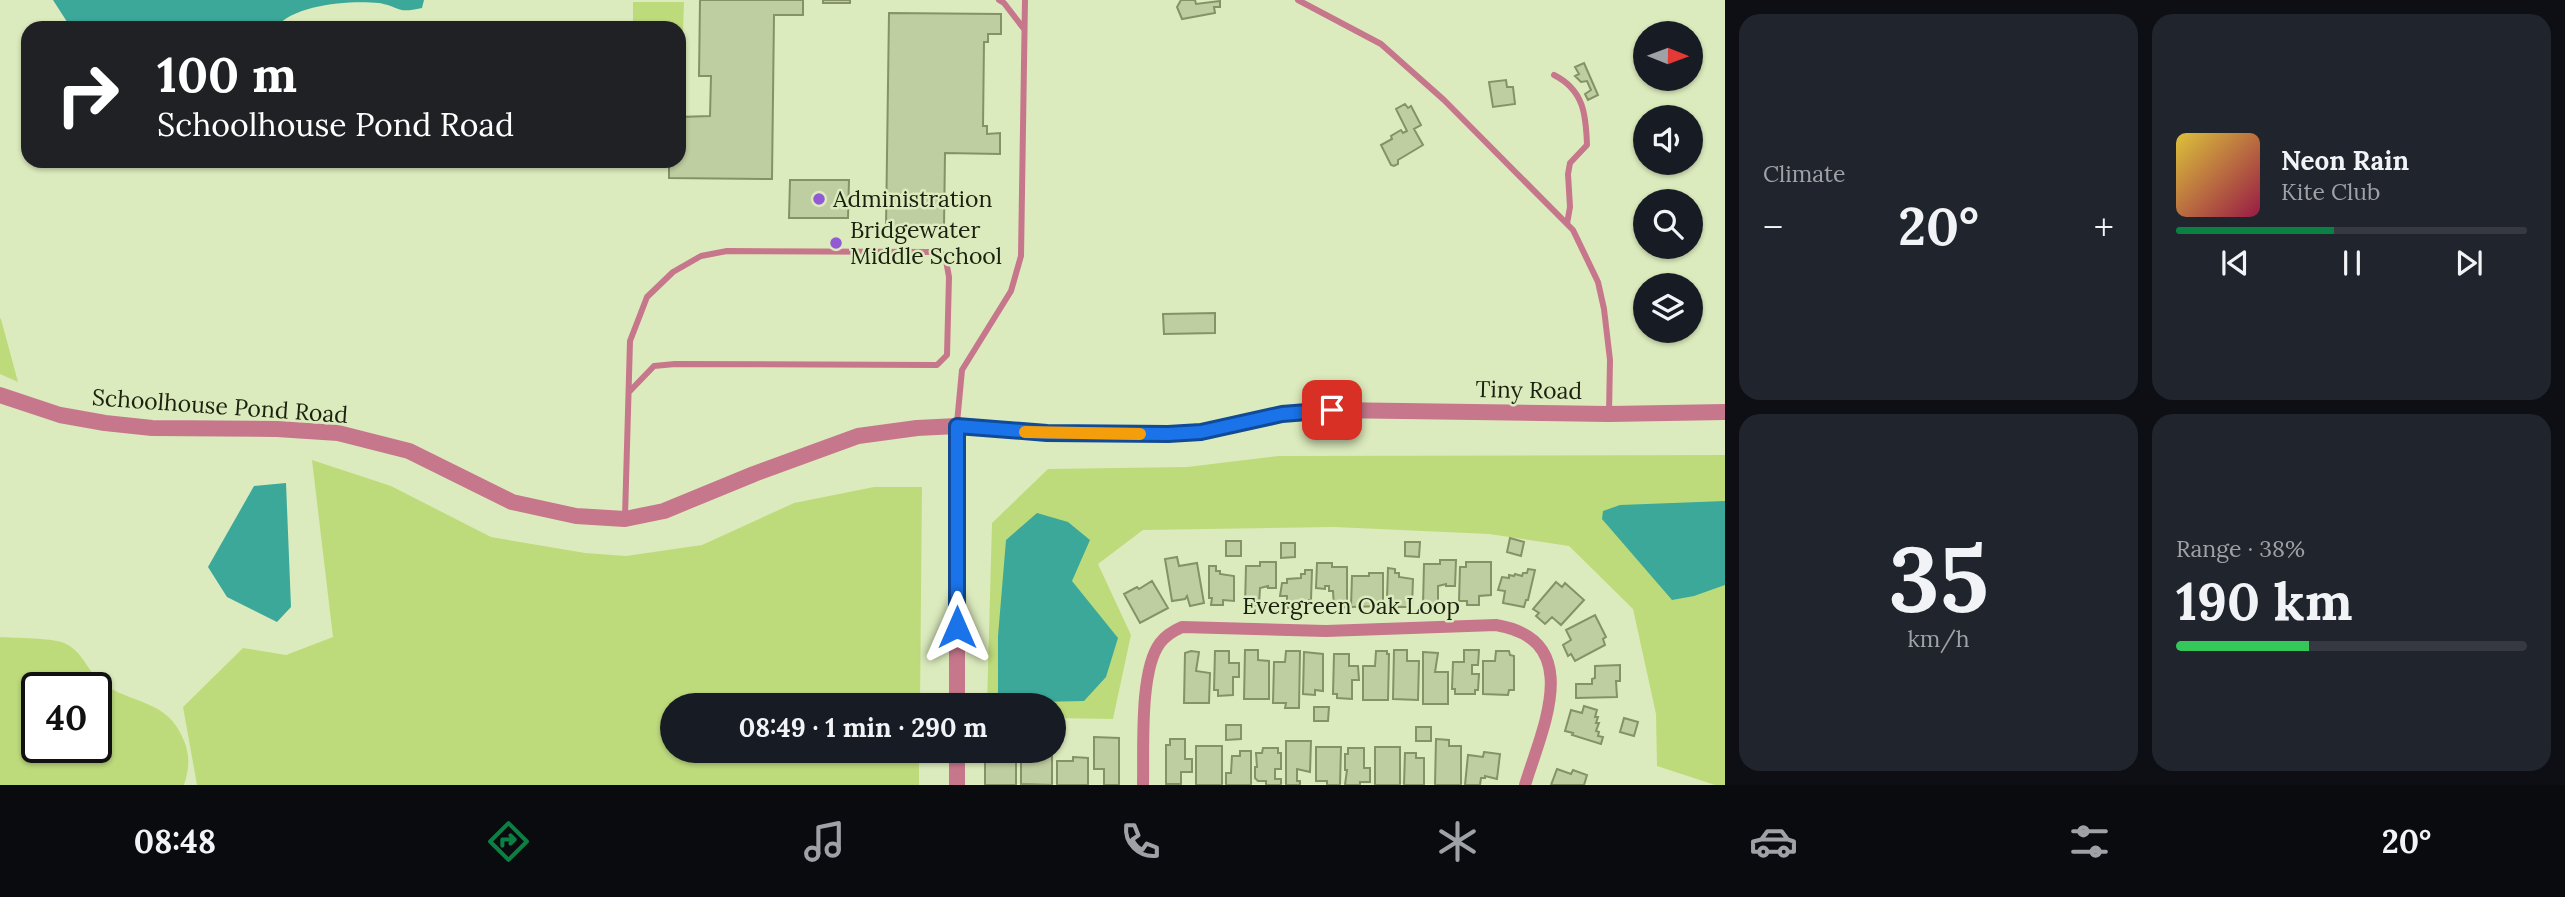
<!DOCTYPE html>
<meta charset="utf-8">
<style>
:root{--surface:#171b24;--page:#20242c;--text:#f1f3f6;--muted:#9ea1a6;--line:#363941;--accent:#0b8043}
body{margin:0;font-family:Lora,serif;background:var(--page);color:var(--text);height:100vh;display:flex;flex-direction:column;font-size:26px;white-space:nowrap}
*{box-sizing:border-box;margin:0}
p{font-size:23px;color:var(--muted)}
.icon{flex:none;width:38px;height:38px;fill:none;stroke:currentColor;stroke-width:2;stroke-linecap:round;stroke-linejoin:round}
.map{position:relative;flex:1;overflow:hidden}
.panel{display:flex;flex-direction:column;gap:14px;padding:14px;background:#0d0f14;width:840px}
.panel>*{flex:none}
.top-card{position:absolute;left:21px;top:21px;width:665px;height:147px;border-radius:21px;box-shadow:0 2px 5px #0004;background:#202124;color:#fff;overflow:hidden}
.needle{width:46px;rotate:91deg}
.tools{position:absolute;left:1633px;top:21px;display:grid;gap:14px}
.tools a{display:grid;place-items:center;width:70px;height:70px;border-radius:50%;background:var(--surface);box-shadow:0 2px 5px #0004;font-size:35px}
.speed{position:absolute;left:21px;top:672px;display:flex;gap:14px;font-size:35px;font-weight:700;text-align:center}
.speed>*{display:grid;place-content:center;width:91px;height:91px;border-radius:50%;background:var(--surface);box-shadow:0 2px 5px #0004;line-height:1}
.speed .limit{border:4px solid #111;border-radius:10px;background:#fff;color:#111}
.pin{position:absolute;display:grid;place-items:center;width:60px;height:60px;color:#fff;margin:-30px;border-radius:14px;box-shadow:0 4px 10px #0006}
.me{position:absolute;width:77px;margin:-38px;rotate:0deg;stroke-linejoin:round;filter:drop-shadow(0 0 5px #0008)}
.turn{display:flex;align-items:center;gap:24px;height:147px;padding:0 21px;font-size:32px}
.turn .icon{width:91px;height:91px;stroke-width:2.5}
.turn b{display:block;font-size:49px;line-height:60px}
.big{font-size:52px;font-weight:700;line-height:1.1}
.panel .tile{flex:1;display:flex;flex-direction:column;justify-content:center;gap:10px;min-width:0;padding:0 24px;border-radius:21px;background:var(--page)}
.panel .dial{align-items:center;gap:0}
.dial b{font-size:91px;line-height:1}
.song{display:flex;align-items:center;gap:21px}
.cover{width:84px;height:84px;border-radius:10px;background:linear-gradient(135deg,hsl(50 70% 55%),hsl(340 70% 35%))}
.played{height:7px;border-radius:4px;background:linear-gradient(90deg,var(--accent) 45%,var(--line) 45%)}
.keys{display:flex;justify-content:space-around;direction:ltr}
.heat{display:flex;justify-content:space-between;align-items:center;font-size:38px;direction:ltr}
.charge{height:10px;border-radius:5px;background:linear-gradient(90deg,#34c759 38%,var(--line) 0)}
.panel .tiles{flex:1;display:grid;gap:14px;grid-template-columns:repeat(2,1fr)}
.trip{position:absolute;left:660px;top:693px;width:406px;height:70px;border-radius:35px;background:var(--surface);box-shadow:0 2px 5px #0004;font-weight:700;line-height:70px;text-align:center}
.tabs{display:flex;height:112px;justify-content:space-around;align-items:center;background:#090b0e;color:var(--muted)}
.tabs .icon{width:49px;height:49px}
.tabs .current{color:var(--accent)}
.tabs b{font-size:32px;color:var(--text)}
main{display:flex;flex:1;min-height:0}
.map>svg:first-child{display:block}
.green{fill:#bedb7c;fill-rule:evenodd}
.water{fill:#3ba89a}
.building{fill:#bfcea0;stroke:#849266;stroke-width:2}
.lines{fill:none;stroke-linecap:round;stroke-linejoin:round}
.service{stroke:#c6778c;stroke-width:6}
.minor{stroke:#c6778c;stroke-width:12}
.tertiary{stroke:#c6778c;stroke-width:16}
.route-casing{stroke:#114b97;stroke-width:18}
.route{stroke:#1a73e8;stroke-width:12}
.slow{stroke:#f59e0b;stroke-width:12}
.poi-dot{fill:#935bd3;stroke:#dcebbd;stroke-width:2.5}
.labels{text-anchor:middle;stroke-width:5;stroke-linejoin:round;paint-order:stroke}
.poi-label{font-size:23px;fill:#1b210f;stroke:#dcebbd;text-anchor:start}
.street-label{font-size:23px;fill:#1b210f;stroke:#dcebbd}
</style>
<main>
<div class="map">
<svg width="1725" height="785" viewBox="0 0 1725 785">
<rect width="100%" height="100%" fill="#dcebbd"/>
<path class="green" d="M633 2H684L683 33 679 32V28H633Z
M0 318 1 319 18 382 0 374Z
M1725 455V785H1715L1657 766 1656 714 1633 609 1569 546 1489 534 1334 527 1143 530 1098 564 1131 635 1113 719 1054 718V705H987L992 523 1048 469 1187 467 1278 456Z
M312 460 391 486 491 537 585 553 626 556 702 545 794 503 874 487H922L920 705H672V751H919V785H197L183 707 243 648 286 655 333 637Z
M0 637C14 638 53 638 64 643 84 652 87 671 101 682 133 706 169 698 185 743 190 758 189 770 184 785H0ZM37 688H96V747H37Z"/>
<path class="water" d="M53 0H424L422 8C396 14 401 7 379 3 351 0 294 4 275 28H71Z
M286 483 291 607 277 622 227 597 208 567 254 486Z
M1725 501V585L1694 596 1672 600 1602 519 1603 511 1620 505Z
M1037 513 1068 522 1090 540 1072 581 1118 638 1106 677 1084 701 998 703V636L1006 540Z"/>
<path class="building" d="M700 0H803V15H774L772 179 669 178V161H679V117L710 116 711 76H699Z
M823 0H850V3H823Z
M1181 0H1195L1196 4 1220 1V7H1214L1215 13 1182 19 1177 7Z
M889 13 1001 14V34H988V42H984L983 126H987V134L1000 133V154L945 153 944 227H886Z
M1584 63 1598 95 1588 100 1585 94 1591 90 1587 81 1581 82 1575 76 1579 74 1575 67Z
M1506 80 1507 87H1513L1515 104 1493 107 1489 82Z
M1405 104 1408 108 1411 106 1421 125 1414 129 1423 145 1398 160V164L1394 166 1391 165 1381 145 1392 139 1391 136 1401 130 1403 133 1407 131 1396 109Z
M790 180H849L848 218H789Z
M1215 313V333L1164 334 1163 314Z
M1510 538 1524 542 1521 556 1507 552Z
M1226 541H1241V556H1226Z
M1405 542H1420L1419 557 1405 556Z
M1281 543H1295V557L1281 558Z
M1177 557 1179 566 1197 563 1204 603 1190 606 1187 596 1185 599 1172 601 1165 559Z
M1440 560H1456L1455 586H1446V584L1438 586V605H1423L1424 564H1440Z
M1260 562H1276V588H1268V586L1260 588 1259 605 1245 606 1246 566H1260Z
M1466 562H1491V595L1479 596V605H1467V601H1459L1460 567H1466Z
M1317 563H1332V567H1347V607L1334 608 1333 591H1329V586H1325V589L1316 588Z
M1209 566H1216V571H1220V574L1234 576V601L1223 600V605H1211L1212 598H1209Z
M1388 568 1395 569V573H1399V577L1413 579 1412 607H1390V599H1387Z
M1528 569 1535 570 1528 600H1526L1524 607 1503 603 1505 591 1498 590 1502 577 1509 578V575L1514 576 1515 574 1522 576 1523 573H1527Z
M1305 570H1312L1311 600H1309L1308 607 1287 608V596H1280L1282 583H1287V579L1301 578V574H1305Z
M1369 573H1383V606L1351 607 1352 576H1369Z
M1152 581 1168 608 1140 623 1124 594 1137 587 1139 589Z
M1556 582 1562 587 1565 583 1584 600 1561 625 1552 617 1545 624 1536 616 1539 613 1533 609Z
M1595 615 1606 637 1603 639 1605 645 1575 661 1571 654 1568 656 1563 645 1571 640 1566 630Z
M1245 650H1258V660L1269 661V699H1244Z
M1394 650H1407V661H1419L1418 700 1393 699Z
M1464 650H1479L1478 665H1472V674H1479L1478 690H1475V694H1455V689H1452L1453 662H1464Z
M1191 651 1199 652 1196 671 1210 673 1209 703H1184L1185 653Z
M1215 651H1229V663H1239V677H1233V695L1218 696V690H1214Z
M1286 651H1300L1299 708H1285L1286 703H1273L1274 662H1285Z
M1376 651H1387V654H1389L1388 700H1363V666H1375Z
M1496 651H1509L1510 655 1514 656V690H1509L1508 695 1483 694V661H1495Z
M1304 652 1323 654V691L1315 690V695L1303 694Z
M1423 652 1438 653 1435 672H1448V704H1423Z
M1334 654H1349V666H1358L1359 680H1352V699L1337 698V694H1333Z
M1620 665V681H1616L1617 697 1576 698V684H1592V679L1595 678V666Z
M1584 706 1597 710 1595 717H1598L1596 723H1599L1596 731 1599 732 1598 736 1603 737 1601 744 1572 735 1573 733 1565 731 1571 710 1582 713Z
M1314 707H1329L1328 721H1314Z
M1624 718 1638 722 1634 736 1620 732Z
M1226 725H1241V739L1226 740Z
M1416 727H1431V741H1416Z
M1094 737 1119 738V785H1104V769H1094Z
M1170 739H1185V759H1192V772H1181V784H1166V745H1170Z
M1436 739 1449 740V746H1461V785H1435Z
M1286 741H1311L1310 772 1297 769V781H1300V785H1286Z
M1196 746H1222V785H1196Z
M1316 747H1341L1340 785H1327V781H1316Z
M1375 747H1400V785H1375Z
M1263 748H1278V753H1281V769H1275V779H1281V785H1266V781H1258L1255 778V767H1257L1256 753H1262Z
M1348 748H1364V768H1370V782H1360V785H1345L1347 770H1345V754H1348Z
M985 751 1016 752V785H985Z
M1240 751H1251V785H1226V773H1231L1232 756H1240Z
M1021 752H1046V756H1052V785L1021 784Z
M1484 752 1500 754 1497 779 1485 776V778H1481L1480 785H1465L1468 755 1483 757Z
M1405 753H1416V758H1424V785H1404Z
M1073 757 1088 758V785H1057V761H1073Z
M1557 769 1571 774 1573 770 1587 775 1584 785H1551Z"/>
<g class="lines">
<path class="service" d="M999 0 1004 3 1024 29
M1298 0 1381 44 1444 100 1573 230 1598 282 1604 309 1610 360 1609 413
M1554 75C1584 90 1586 115 1587 145L1570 163 1568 174 1570 207 1567 224
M957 423 962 370 1011 291 1021 256 1025 0
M625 517 630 341 647 297 673 272 701 256 727 251 930 252 945 255 949 277 947 355 937 365 675 364 654 366 629 392"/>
<path class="minor" d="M1143 785C1144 750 1139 671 1160 643 1166 635 1173 631 1182 627L1326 631 1496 625C1586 640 1542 729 1525 785"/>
<path class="tertiary" d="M0 395 60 415 105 423 152 428 277 429 338 433 409 451 512 502 576 516 625 519 664 511 754 474 858 436 917 428 957 426 1047 433 1168 434 1201 432 1282 414 1332 410 1609 414 1725 412
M957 705V426
M957 785V751"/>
</g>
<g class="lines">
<defs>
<path id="route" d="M957 627V426L1047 433 1168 434 1201 432 1282 414 1332 410"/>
</defs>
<use href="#route" class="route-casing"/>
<use href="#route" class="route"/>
<path class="slow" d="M1025 432 1140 434"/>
</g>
<g class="poi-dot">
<circle cx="819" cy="199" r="7"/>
<circle cx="836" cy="243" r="7"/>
</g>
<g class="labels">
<g class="poi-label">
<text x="833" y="207">Administration</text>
<text x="850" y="238">Bridgewater<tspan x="850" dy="26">Middle School</tspan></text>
</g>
<g class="street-label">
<text transform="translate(1529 390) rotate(1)" y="8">Tiny Road</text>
<text transform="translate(220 406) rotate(4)" y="8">Schoolhouse Pond Road</text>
<text x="1351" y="614">Evergreen Oak Loop</text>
</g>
</g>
</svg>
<div class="tools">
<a><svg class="needle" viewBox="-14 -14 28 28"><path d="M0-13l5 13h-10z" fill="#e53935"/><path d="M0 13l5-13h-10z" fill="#9ea1a6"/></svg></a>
<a><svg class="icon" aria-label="sound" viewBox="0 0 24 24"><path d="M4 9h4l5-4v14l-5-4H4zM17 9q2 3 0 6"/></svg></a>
<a><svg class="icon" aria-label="search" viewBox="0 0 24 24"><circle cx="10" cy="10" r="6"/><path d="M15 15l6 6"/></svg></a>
<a><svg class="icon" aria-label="layers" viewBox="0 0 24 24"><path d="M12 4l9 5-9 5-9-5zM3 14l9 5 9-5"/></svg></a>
</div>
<div class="speed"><div class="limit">40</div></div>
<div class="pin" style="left:1332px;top:410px;background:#d93025"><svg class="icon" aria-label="arrive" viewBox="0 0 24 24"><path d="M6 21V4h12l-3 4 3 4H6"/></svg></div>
<svg class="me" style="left:957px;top:627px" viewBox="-20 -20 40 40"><path d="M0-17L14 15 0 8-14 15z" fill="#1a73e8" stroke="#fff" stroke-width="4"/></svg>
<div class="trip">08:49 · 1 min · 290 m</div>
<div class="top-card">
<div class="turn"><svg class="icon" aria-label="right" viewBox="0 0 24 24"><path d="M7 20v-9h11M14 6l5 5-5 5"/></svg><div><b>100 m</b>Schoolhouse Pond Road</div></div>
</div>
</div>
<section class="panel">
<div class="tiles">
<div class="tile"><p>Climate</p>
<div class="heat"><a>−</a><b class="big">20°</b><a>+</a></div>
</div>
<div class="tile">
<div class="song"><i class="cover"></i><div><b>Neon Rain</b><p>Kite Club</p></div></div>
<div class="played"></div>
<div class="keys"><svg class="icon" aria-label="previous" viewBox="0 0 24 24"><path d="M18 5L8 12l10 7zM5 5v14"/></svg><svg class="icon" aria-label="pause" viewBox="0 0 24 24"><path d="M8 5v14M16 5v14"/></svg><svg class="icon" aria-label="next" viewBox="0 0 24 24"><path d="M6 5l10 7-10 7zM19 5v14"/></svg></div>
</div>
<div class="tile dial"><b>35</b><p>km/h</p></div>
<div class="tile"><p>Range · 38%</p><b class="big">190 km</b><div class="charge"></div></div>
</div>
</section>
</main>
<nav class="tabs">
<b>08:48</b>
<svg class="icon current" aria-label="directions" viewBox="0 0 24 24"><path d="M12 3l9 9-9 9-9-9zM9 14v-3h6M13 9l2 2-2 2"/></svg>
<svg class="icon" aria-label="music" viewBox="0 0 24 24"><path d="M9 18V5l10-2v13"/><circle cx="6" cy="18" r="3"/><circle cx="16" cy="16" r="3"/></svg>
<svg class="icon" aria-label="phone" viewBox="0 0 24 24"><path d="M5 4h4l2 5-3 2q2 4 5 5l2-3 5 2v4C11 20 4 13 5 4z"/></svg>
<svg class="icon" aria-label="climate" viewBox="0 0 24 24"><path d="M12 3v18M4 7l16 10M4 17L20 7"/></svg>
<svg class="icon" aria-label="car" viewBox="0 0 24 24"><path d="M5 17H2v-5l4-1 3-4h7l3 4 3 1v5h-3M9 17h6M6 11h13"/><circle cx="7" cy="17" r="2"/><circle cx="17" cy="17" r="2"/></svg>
<svg class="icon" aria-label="filters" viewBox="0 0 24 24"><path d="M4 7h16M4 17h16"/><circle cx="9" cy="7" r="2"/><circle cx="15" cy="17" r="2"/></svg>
<b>20°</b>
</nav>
